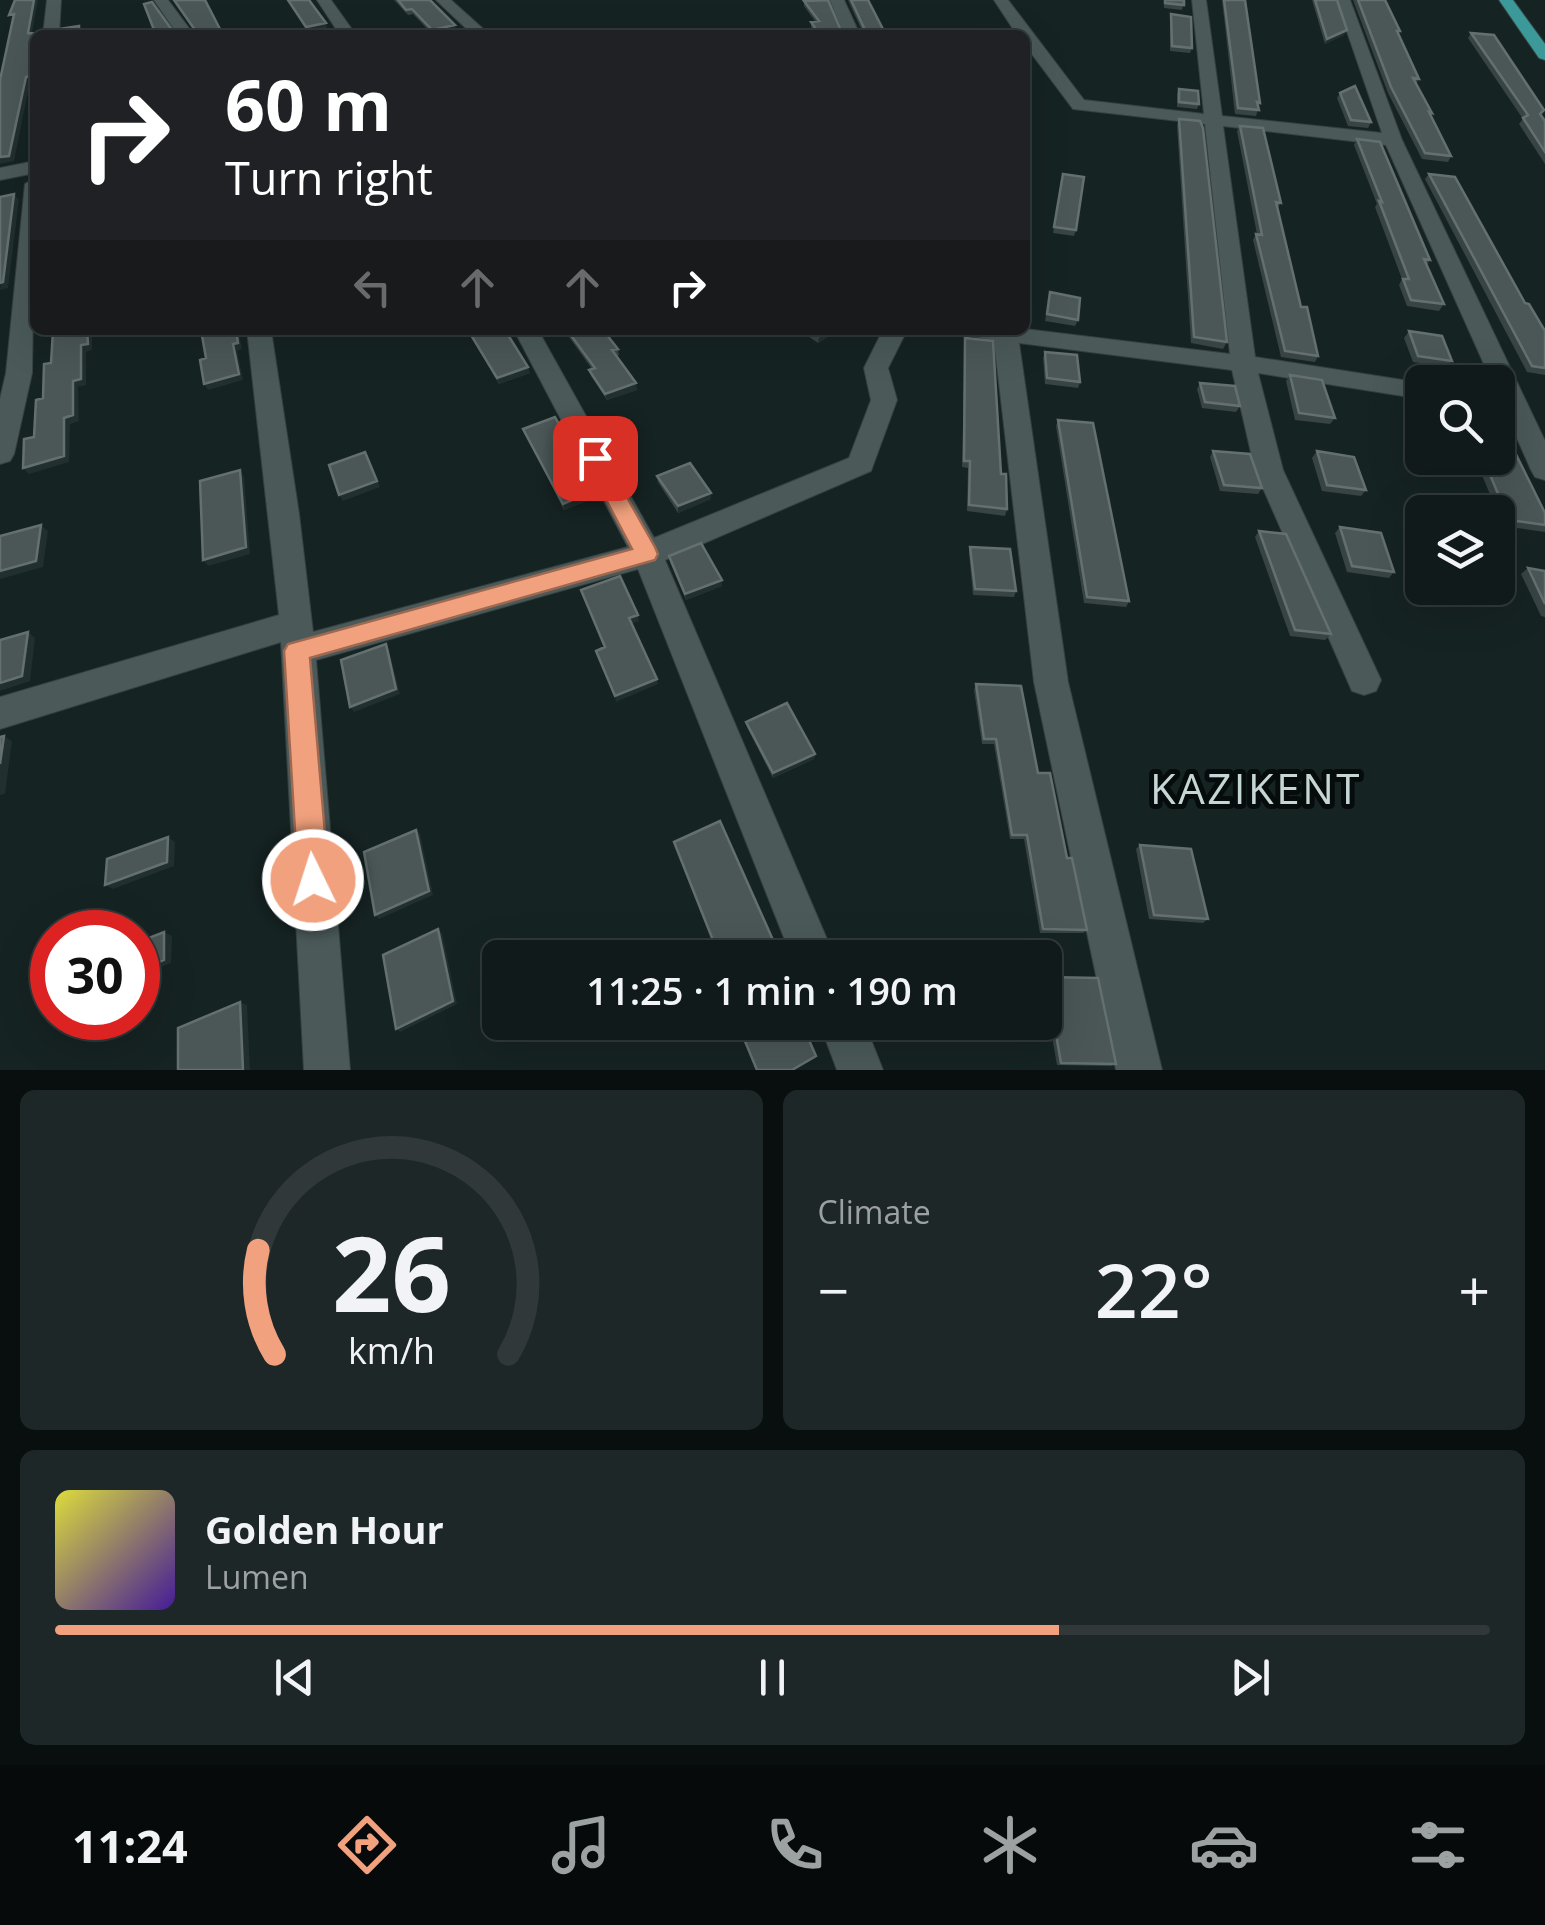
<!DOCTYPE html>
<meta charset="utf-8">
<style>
:root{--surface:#101a1a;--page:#1e2727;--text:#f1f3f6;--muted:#9ca1a2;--line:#303839;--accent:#f1a17d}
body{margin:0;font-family:"Open Sans",sans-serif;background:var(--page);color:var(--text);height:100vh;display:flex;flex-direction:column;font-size:38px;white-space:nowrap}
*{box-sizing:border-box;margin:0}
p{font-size:32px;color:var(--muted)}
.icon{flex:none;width:55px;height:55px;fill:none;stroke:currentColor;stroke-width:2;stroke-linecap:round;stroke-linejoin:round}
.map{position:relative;height:1070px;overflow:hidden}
.sheet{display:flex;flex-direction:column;gap:20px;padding:20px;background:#090e0e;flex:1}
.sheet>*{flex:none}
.guide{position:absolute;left:30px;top:30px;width:1000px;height:305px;border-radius:15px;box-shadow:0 10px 40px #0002,0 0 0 2px var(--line);background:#202124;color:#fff;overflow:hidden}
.controls{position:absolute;left:1405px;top:365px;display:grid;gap:20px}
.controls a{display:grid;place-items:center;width:110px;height:110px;border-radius:15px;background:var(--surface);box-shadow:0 10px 40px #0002,0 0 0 2px var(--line);font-size:50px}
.speed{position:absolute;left:30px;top:910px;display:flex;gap:20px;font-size:50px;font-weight:700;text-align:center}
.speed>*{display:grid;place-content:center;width:130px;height:130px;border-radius:50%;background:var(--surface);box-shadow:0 10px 40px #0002,0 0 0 2px var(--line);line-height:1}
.speed .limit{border:15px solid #d22;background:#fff;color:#111}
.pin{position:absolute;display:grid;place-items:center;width:85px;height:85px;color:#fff;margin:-42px;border-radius:20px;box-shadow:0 5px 15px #0006}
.me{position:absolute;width:110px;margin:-55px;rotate:356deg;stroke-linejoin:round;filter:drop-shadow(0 0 8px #0008)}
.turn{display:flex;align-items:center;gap:35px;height:210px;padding:0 30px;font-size:45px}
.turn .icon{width:130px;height:130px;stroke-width:2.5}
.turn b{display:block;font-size:70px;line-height:85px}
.lanes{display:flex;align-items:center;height:95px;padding:0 30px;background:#0003;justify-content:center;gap:50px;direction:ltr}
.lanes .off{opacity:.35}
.big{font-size:75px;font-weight:600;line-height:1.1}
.sheet .card{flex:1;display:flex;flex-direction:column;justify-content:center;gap:15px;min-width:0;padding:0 35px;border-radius:15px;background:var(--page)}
.sheet .dial{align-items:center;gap:0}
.dial svg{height:260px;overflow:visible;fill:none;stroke:var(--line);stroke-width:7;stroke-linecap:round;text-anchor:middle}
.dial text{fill:var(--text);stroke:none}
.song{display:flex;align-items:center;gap:30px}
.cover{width:120px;height:120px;border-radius:15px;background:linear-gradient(135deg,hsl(60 70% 55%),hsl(260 70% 35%))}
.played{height:10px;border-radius:5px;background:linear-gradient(90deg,var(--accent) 70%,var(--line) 70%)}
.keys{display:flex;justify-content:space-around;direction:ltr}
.heat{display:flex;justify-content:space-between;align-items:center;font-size:55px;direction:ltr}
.sheet .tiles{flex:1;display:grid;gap:20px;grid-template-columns:1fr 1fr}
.card:last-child{grid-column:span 2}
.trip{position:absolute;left:482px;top:940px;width:580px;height:100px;border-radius:15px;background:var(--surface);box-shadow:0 10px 40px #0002,0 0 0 2px var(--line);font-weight:600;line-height:100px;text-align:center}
.tab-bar{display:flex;height:160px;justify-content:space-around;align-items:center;background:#060a0a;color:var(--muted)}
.tab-bar .icon{width:70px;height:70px}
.tab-bar .active{color:var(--accent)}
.tab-bar b{font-size:45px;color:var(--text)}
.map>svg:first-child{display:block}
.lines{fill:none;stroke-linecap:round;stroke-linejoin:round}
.minor-casing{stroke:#364040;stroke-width:2}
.major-casing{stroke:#364040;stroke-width:2}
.minor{fill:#4b5959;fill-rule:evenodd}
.major{fill:#3c9999;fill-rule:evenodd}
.wall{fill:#374443}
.shaded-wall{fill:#212f2e}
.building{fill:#4a5756;stroke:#64706f;stroke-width:2.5}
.route{fill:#f1a17d;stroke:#9d6951;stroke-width:2.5}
.labels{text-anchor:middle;stroke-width:10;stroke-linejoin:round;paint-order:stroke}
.near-quarter-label{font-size:42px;letter-spacing:2.5px;fill:#c5d6d5;stroke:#060b0b}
</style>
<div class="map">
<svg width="1545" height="1070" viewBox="0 0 1545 1070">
<rect width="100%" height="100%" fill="#162323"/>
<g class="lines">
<defs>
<path id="minor" d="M47 0H61L59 35H43Z
M154 0H168L194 35H178Z
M317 0H331L356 35H340Z
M436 0H451L490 35H473Z
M830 0H844L860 35H844Z
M994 0H1008L1084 100 1204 114 1192 0H1206L1222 116 1382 133 1336 0H1350L1402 140 1545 441V480L1535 477 1531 470 1498 395V382H1492L1386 145 1223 126 1255 357 1422 383V399L1258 373 1283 470 1381 680 1376 691 1364 695 1352 691 1255 470 1232 370 1019 343 1068 682 1162 1070H1116L1034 682 994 340 966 335 962 330 1025 329 1230 354 1205 124 1073 109 1025 45V35H1017Z
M35 161V173L0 180V168Z
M35 178 32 373 14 454 10 461 0 464V399L6 373 25 184Z
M247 330H271L299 514 313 632 628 547 514 330H538L654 538 849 458 871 400 864 368 883 330H907L888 368 897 400 871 471 665 560 835 958H792L638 569 316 660 350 1070H304L281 642 0 729V697L279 615Z
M819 1022H864L883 1070H837Z"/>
<path id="major" d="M1499 0H1513L1545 44V60L1539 58Z"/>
</defs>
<use href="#minor" class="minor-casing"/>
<use href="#major" class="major-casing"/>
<use href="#minor" class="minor"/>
<use href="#major" class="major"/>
</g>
<path class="wall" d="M394 0H430L456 31 433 35 413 14 408 15Z
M848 0H868L886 35H816L811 27V22L815 21 804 6V1L842 33H863Z
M1164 0H1184L1182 10 1164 8Z
M1222 0H1245L1260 103 1256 116 1235 114Z
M1312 0H1337L1344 35 1325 44Z
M1353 0H1385L1400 31 1398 34 1419 79 1416 84 1432 113 1431 115 1451 156 1448 162 1422 159 1388 93Z
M1171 14 1192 48 1190 53 1170 51V20Z
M1471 33 1545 121V164L1519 124 1523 119 1468 38Z
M1179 89 1199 104 1197 109 1177 107V94Z
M1340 93 1371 122 1368 128 1348 126 1337 98Z
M1179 119 1227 342 1223 349 1191 343 1177 125Z
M1240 126 1281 203 1277 209 1301 307 1318 356 1315 362 1281 357 1253 240 1256 234H1257L1237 131Z
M1357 139 1430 260 1427 265 1444 304 1439 311 1407 306 1399 285 1402 279 1375 207 1377 204 1354 145Z
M1429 174 1545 331V375L1527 372 1425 179Z
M1061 180 1076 230 1074 236 1053 233Z
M1050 292 1078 320 1075 326 1045 321Z
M468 330 530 373 499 384Z
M564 330H603L618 349 619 355 616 356 637 390 607 400 591 376 589 370 592 369Z
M799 330H840L818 343Z
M1409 331 1452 361 1447 367 1413 362 1404 338Z
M965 338 1001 474 1007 509 1005 516 967 511 968 468 962 467Z
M1045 352 1080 382 1078 388 1045 384 1043 358Z
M1290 375 1335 418 1330 424 1295 420 1286 381Z
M1200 383 1240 406 1236 412 1202 408 1197 389Z
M1058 420 1129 601 1126 607 1084 603 1056 426Z
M523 429 597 497 564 510Z
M1213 451 1262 488 1258 494 1220 491 1210 457Z
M1317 451 1366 490 1361 496 1322 491 1312 458Z
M1475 458H1498L1545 513V532L1503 526Z
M657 476 711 499 678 513 658 482Z
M1340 527 1394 572 1389 578 1347 572 1335 533Z
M1259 531 1331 634 1325 640 1290 636 1255 537Z
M970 547 1016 591 1014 597 973 595 969 553Z
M669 556 722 586 686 600 670 562Z
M1528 568 1545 571V617L1541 616 1521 574Z
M976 684 1038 773 1067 858 1087 930 1083 933H1040L1024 839H1010L994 744H982L974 690Z
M746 722 815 754 814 759 773 778 747 727Z
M1140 845 1208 919 1203 923 1149 919 1136 849Z
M1046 977 1116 1064 1111 1066 1057 1065 1045 996Z"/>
<path class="shaded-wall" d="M34 0H38L31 38 28 33Z
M326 23 327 28 308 32 306 27Z
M455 25 456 31 433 35 432 30Z
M1347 30 1344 35 1325 44 1327 39Z
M35 75V81L30 82 14 161 0 164V157L26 77Z
M14 194 19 200 8 288 0 290Z
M87 330H92V350L86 352V385L78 387 79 421 70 424 69 462 29 474 23 468 73 381 81 345Z
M236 330H238L242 349 237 351 243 380 208 390 204 384 233 344Z
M830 330H840L818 343 819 336Z
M528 367 530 373 499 384 497 378Z
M636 383 637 390 607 400 605 394Z
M369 458 380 487 343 501 339 495Z
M240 470 244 477 250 554 208 566 203 560Z
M596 490 597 497 564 510 563 504Z
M711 493V499L678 513V506Z
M41 525 48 531 43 567 0 579V571Z
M722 580V586L686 600 685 594Z
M638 615 639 621 631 624 629 618Z
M28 632 35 638 30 681 0 691V683Z
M386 644 389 650 400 694 354 712 350 707Z
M657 679 658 684 616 702 615 696Z
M4 736 12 741 5 794 0 795V764Z
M815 754 814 759 773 778V773Z
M416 830 420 834 433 895 379 919 375 915Z
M168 837 175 842 174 866 113 889 105 885Z
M438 929 442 933 457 1004 400 1032 396 1029Z
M164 932 172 936 171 963 138 977V971Z
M240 1002 247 1005 250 1070H243Z"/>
<path class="building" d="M15 0H34L28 33 56 34 60 29 79 26V35H35V75L26 77 9 156 0 157V80L14 14 9 15Z
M174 0H205L223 35H156L144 4 152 2 175 34 195 30Z
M288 0H309L326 23 306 27Z
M398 0H430L455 25 432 30 412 9 406 10Z
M828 0 842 33H863L864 28 851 0H868L886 35H820L811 22 819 21 804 1Z
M1165 0H1184V5L1165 3Z
M1224 0H1245L1260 103 1257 102 1259 110 1238 108Z
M1315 0H1337L1347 30 1327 39Z
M1358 0H1385L1400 31H1397L1419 79 1413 78 1432 113 1429 112 1451 156 1425 153 1391 87Z
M1171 14 1191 17 1192 48 1172 46Z
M1471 33 1494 35 1544 110 1540 114 1545 121V152L1523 118 1528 115Z
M1355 86 1371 122 1351 120 1340 93Z
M1179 89 1198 91 1199 104 1179 102Z
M1179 119 1200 121 1203 128 1227 342 1194 337Z
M1240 126 1263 128 1281 203 1276 202 1301 307H1307L1318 356 1285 351 1256 234 1262 235Z
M1357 139 1380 142 1430 260 1424 259 1444 304 1411 300 1403 279H1409L1379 201 1382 202Z
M1063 174 1084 177 1076 230 1054 227Z
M1429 174 1455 177 1525 303 1529 304 1545 331V368L1532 366Z
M14 194 3 282 0 283V197Z
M1050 292 1080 298 1078 320 1047 314Z
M87 330 88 344 81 345V379L73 381V415L64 418V456L23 468 24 439 34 437 36 400 43 398 44 364 51 363 53 331Z
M201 330H236L238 343 233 344 239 374 204 384 200 360 206 358Z
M468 330H505L528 367 497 378Z
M567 330H603L618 349 612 350 636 383 605 394 589 370 595 368Z
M809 330H830L819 336Z
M1409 331 1442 336 1452 361 1418 356Z
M965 338 993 341 1001 474H1006L1007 509 969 505 970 461H964Z
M1045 352 1077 355 1080 382 1047 378Z
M1290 375 1322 380 1335 418 1299 413Z
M1200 383 1235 386 1240 406 1205 402Z
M555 417 596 490 563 504 523 429Z
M1498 418 1545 513V525L1509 520 1483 458H1498Z
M1058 420 1093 423 1129 601 1087 597Z
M1213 451 1250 454 1262 488 1224 485Z
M1317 451 1354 457 1366 490 1327 485Z
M365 452 377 481 339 495 329 465Z
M690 463 711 493 678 506 657 476Z
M240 470 246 547 203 560 200 481Z
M41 525 36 561 0 571V536Z
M1340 527 1381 533 1394 572 1352 566Z
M1259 531 1286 534 1331 634 1295 630Z
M701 543 722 580 685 594 669 556Z
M970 547 1010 549 1016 591 975 589Z
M1528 568 1545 571V604Z
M620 576 638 615 629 618 657 679 615 696 596 651 605 647 581 590Z
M28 632 22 676 0 683V640Z
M386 644 396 689 350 707 341 660Z
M976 684 1021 686 1038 773H1050L1067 858H1072L1087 930 1043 929 1027 835H1012L996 739H984Z
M787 703 815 754 773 773 746 722Z
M4 736 0 764V737Z
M720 821 781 958H720L674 842Z
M416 830 429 891 375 915 364 852Z
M168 837 167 862 105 885 107 859Z
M1140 845 1191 849 1208 919 1154 915Z
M438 929 453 1001 396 1029 383 955Z
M164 932V960L138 971V942Z
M1046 977 1098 978 1116 1064 1061 1063Z
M240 1002 243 1070H178V1028Z
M737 1022H801L816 1056 792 1070H757Z"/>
<path class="route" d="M595 450 602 453 655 547 658 554 655 560 310 658 329 880 324 891 313 895 302 891 298 880 284 651 288 644 632 549 584 458Z"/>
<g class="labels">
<g class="near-quarter-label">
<text x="1256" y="804">KAZIKENT</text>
</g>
</g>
</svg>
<div class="controls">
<a><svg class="icon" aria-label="search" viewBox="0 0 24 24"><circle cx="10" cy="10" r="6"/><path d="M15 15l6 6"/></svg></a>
<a><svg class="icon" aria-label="layers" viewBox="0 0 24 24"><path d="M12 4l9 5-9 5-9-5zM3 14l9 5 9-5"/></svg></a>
</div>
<div class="speed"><div class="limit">30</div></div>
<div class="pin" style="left:595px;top:458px;background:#d93025"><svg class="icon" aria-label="arrive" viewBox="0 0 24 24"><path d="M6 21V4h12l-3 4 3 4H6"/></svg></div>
<svg class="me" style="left:313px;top:880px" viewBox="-20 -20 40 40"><circle r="17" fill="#f1a17d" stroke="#fff" stroke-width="3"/><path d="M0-11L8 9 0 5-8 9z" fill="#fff"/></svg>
<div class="trip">11:25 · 1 min · 190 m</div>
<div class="guide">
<div class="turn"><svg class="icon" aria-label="right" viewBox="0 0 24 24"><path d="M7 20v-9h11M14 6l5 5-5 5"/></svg><div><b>60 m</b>Turn right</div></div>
<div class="lanes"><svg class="icon off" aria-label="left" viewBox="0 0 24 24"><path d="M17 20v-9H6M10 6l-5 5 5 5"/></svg><svg class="icon off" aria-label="ahead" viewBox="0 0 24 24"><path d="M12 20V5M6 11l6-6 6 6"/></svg><svg class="icon off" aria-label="ahead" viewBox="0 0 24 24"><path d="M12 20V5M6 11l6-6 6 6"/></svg><svg class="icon" aria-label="right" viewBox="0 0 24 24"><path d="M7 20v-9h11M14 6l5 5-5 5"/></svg></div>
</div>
</div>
<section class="sheet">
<div class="tiles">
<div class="card dial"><svg viewBox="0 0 100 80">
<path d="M14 69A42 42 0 1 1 86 69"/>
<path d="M14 69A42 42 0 0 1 9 37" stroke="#f1a17d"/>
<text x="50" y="56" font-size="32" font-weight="700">26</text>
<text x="50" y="72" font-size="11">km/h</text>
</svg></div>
<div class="card"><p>Climate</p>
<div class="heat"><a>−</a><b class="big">22°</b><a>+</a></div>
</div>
<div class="card">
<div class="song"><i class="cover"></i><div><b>Golden Hour</b><p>Lumen</p></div></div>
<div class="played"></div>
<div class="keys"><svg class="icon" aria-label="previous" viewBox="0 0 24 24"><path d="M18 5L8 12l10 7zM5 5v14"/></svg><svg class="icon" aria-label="pause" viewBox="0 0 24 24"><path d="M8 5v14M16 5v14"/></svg><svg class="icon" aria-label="next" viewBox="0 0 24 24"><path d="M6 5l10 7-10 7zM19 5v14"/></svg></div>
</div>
</div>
</section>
<nav class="tab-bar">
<b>11:24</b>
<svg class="icon active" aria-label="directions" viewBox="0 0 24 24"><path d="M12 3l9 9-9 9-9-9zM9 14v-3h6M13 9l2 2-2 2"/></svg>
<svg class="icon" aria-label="music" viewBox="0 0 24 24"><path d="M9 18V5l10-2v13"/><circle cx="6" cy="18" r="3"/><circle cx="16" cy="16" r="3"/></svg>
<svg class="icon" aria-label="phone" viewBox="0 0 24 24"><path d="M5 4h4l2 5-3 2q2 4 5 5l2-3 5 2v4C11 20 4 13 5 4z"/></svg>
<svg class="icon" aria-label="climate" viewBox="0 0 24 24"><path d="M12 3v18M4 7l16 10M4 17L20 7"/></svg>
<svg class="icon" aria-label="car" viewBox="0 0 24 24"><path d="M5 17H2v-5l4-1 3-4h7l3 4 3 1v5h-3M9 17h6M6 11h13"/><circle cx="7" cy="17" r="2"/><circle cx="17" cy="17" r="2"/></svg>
<svg class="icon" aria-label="filters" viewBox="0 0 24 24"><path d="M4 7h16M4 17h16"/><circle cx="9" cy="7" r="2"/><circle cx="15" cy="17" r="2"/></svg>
</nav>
